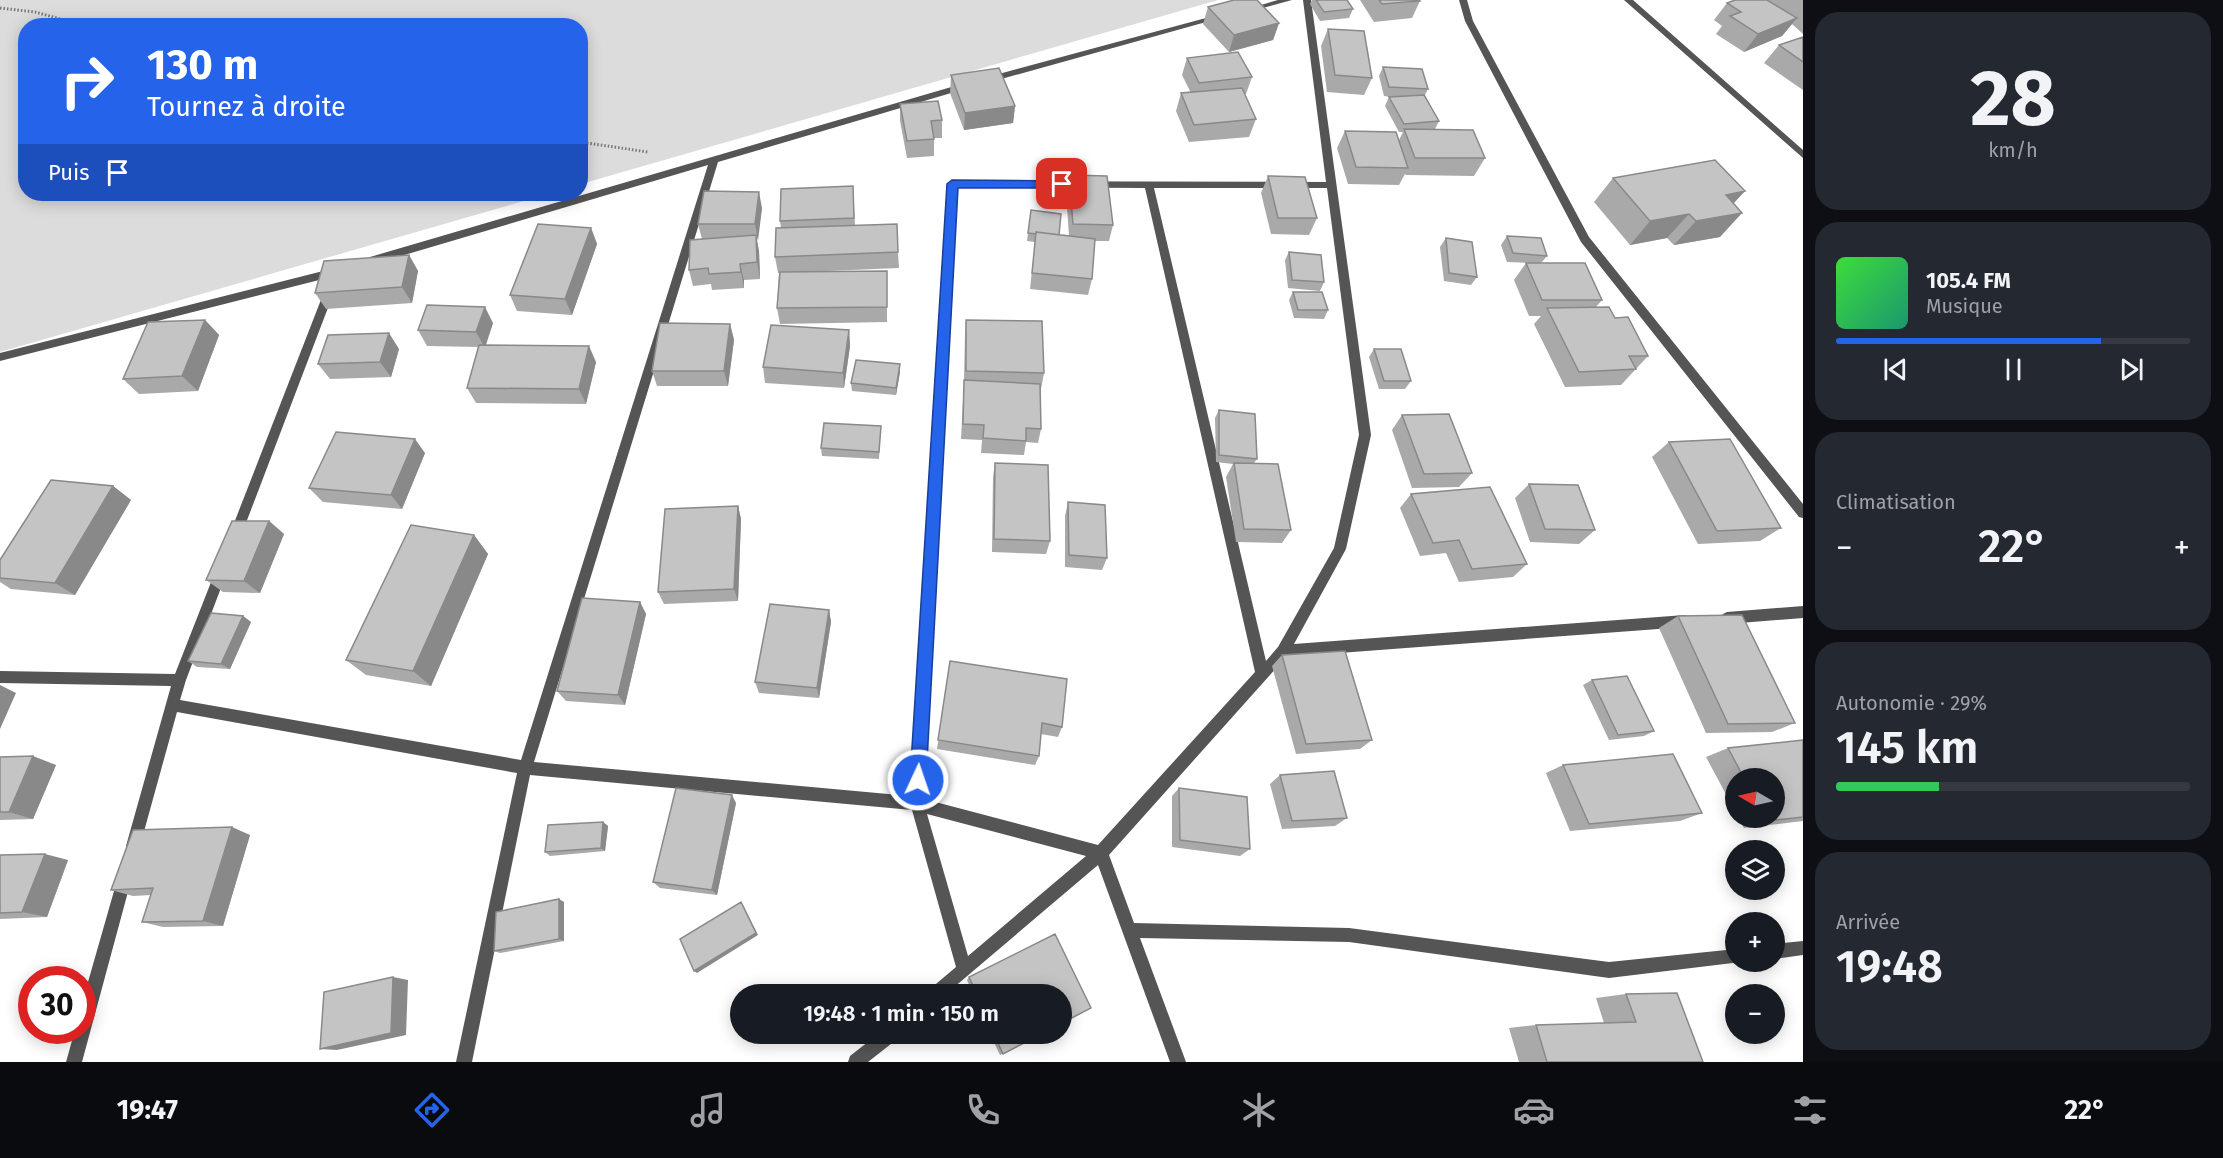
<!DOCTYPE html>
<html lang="fr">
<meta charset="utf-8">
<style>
:root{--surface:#171b24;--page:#242831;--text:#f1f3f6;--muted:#9ea1a6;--line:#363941;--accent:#2563eb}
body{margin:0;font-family:"Fira Sans",sans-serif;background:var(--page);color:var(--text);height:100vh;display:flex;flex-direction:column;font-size:22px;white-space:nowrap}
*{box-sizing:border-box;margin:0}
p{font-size:20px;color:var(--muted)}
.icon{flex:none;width:33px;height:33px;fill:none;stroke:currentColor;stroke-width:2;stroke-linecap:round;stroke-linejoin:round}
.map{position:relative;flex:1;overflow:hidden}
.details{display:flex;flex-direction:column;gap:12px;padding:12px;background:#0d0f14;width:420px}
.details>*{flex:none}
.top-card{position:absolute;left:18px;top:18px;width:570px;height:183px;border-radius:24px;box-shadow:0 3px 15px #0003;background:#2563eb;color:#fff;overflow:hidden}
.needle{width:39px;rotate:279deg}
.tools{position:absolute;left:1725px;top:768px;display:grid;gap:12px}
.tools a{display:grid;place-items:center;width:60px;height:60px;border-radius:50%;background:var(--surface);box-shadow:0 3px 15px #0003;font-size:30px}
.speed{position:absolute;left:18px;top:966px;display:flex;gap:12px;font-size:30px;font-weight:700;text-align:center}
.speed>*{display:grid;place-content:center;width:78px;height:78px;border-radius:50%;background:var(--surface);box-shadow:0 3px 15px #0003;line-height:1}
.speed .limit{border:9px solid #d22;background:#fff;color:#111}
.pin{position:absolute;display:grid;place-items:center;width:51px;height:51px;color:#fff;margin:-26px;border-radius:12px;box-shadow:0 3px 9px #0006}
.me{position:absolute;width:66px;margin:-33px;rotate:3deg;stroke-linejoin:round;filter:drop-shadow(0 0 4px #0008)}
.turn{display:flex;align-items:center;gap:21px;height:126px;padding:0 30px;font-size:27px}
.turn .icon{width:78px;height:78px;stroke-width:2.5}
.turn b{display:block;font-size:42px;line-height:51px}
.then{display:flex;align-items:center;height:57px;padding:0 30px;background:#0003;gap:12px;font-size:22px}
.big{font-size:45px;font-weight:600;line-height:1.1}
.details .card{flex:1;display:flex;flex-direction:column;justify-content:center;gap:9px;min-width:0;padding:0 21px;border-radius:24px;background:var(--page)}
.details .dial{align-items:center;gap:0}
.dial b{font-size:78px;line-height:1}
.song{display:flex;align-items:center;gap:18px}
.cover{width:72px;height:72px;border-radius:9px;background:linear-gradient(135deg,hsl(120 70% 55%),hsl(160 70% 35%))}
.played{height:6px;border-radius:3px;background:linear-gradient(90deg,var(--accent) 75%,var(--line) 75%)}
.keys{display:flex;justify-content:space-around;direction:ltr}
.heat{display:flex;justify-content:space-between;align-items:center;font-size:33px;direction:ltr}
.charge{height:9px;border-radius:4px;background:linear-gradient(90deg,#34c759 29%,var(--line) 0)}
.trip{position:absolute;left:730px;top:984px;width:342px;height:60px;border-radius:30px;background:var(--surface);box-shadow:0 3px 15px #0003;font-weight:600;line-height:60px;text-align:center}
.menu{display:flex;height:96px;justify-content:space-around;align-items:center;background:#090b0e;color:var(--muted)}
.menu .icon{width:42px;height:42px}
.menu .selected{color:var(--accent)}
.menu b{font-size:27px;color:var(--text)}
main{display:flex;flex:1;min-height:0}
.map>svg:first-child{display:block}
.green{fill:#dcdcdc}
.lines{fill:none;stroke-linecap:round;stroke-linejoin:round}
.path{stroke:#777;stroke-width:3;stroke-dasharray:1.5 2;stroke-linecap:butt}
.street{fill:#555;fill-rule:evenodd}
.wall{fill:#a9a9a9}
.shaded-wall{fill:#898989}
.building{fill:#c4c4c4;stroke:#898989;stroke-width:1.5}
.route{fill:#2563eb;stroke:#184099;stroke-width:1.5}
</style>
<main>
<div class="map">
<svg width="1803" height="1062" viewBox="0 0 1803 1062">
<rect width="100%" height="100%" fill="#fff"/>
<path class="green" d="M0 0H1218L581 184 580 26H26V194H548L0 352Z"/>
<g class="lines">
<path class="path" d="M0 8 35 12 86 26
M580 142 648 152"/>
<path class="street" d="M1278 0H1292L1248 12 1244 10Z
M1303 0H1311L1371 435 1346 549 1294 644 1685 615 1689 617 1691 621 1689 625 1685 627 1286 657 1109 855 1134 923 1349 928 1609 962 1736 949V962H1741L1609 978 1349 942 1140 938 1186 1062H1170L1098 865 946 994H928L930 989 956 967 912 810 530 775 472 1062H456L517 773 177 712 140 846 138 851 133 853 128 851 126 846 171 686 0 683V671L175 674 215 572 217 568 221 567 225 568 227 572 186 680 180 700 521 760 708 165 374 264 370 263V257L965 83 969 86 968 88 718 162 534 762 910 796 947 184 952 181 1326 182ZM957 187 1145 188 1255 672 1098 845 924 799ZM1154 188H1327L1359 435 1334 548 1278 647 1266 661ZM927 814 1086 856 968 956Z
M1459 0H1467L1473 21 1589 237 1803 504V518L1799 517 1581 242 1465 21Z
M1624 0H1633L1803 150V158Z
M1217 15 1224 17 987 83 983 80 984 78Z
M335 268 340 272 339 275 0 361V353Z
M329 288 334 292 241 536 239 540 235 541 231 540 229 536 324 292Z
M1803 606V618L1727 624 1723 622 1721 618 1723 614 1727 612Z
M125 870 130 872 132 877 82 1062H66L75 1030H82V1003L118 877 120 872Z
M1803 941V955L1774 959V944Z
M878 1034H898L896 1040 868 1062H848L850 1056Z"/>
</g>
<path class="wall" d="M1312 0H1347L1353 9 1349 18 1320 21 1310 4Z
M1360 0H1419L1420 1 1412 18 1374 22Z
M1735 0H1803V34L1792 24 1782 36 1744 52 1716 34 1722 26 1714 20 1727 3Z
M1208 7 1279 23 1273 40 1229 52 1203 24Z
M1328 29 1372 78 1364 95 1327 92 1321 46Z
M1803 37V90L1764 63 1779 45Z
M1187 58 1252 77 1246 94H1244L1256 119 1249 137 1189 142 1176 111 1181 93H1191L1182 75Z
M1383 67 1428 89 1425 95 1439 121 1435 129 1485 158 1474 176 1406 175 1405 174 1399 185 1348 184 1337 148 1345 131 1399 140 1403 132H1399L1385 106 1389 97H1391L1384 96 1379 76Z
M951 75 1015 106 1013 123 964 130 950 93Z
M900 104 942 120V138H934V156L907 158 900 121Z
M1069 175 1113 225 1109 241H1095L1092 279 1088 295 1030 289 1035 242 1027 241 1028 233 1069 236 1066 192Z
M1268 176 1317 218 1309 235 1271 234 1261 193Z
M1613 178 1745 191 1733 203 1720 237 1674 245 1667 238 1630 245 1594 202Z
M853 186 855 225 898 252 899 268 827 271H887V322L780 324 777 308 779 273H778L775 257 781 228 780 221Z
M762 208 757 241 759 251 760 279 744 280V288L712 290 711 284 693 286 689 270 702 239 698 224Z
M591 228 597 244 572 315 517 311 510 295Z
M1507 236 1547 256 1541 263 1602 300 1596 307 1615 318 1648 356 1621 385 1565 387 1534 324 1541 316H1529L1514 280 1526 263H1531L1507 262 1501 245Z
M1446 238 1477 277 1471 285 1444 281 1440 247Z
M1289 252 1324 282 1320 291 1288 288 1285 260Z
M409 255 418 271 412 303 326 309 315 293Z
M1293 292 1328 310 1324 319 1294 318 1289 300Z
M205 320 219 335 198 391 139 394 123 379Z
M966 320 1044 373 1041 389V429L1038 443 1026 442 1024 455 981 453 982 440 961 439 964 380 965 335Z
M493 323 485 345 596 362 586 404 476 403 467 388 479 347 427 346 418 330Z
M730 324 734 340 728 386H657L652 371Z
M849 330 850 346 844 388 765 383 763 367Z
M399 349 391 377 330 379 318 364Z
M1374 349 1411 381 1405 389H1379L1369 357Z
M900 364V372L896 395 852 391 851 383Z
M1219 410 1257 459 1254 463 1291 530 1282 543 1236 542 1226 477 1233 464 1216 462 1215 418Z
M1402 415 1472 473 1459 487 1412 488 1392 430Z
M881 426 879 459 822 456 821 448Z
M1669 442 1781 528 1760 541 1698 544 1652 457Z
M425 453 402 509 323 502 309 488Z
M995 463 1050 541 1046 554 992 552 993 477Z
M1529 484 1595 530 1579 544 1530 542 1515 498Z
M113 486 131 500 75 595 11 589 0 582V560Z
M1411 494 1527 564 1513 577 1459 582 1446 553 1420 556 1400 508Z
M1068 502 1107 558 1102 570 1065 567V516Z
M738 506 741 519 738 601 664 604 658 592Z
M269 521 284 534 260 593 223 592 206 580Z
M474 535 488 554 431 686 366 675 346 660Z
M640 602 646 614 625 705 566 701 557 691Z
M829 610 831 622 819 698 759 693 755 682Z
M243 616 251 622 230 669 197 667 188 661Z
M1678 616 1795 723 1772 732 1706 733 1659 628Z
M1282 655 1372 740 1360 749 1296 754 1272 666Z
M950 661 1062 727 1058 737 1041 734 1039 756 1035 765 937 749Z
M1592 680 1654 731 1644 736 1609 740 1583 685Z
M1803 740V821L1744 828 1738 818H1774V778H1736V813L1706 757 1728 748Z
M0 757 56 765 33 819 0 820Z
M1563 765 1702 813 1680 821 1570 831 1546 773Z
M1280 775 1347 818 1335 826 1282 829 1270 784Z
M1179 788 1250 849 1240 856 1172 847V796Z
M736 803 717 895 660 888 653 882Z
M603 822 608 826 605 851 550 856 545 852Z
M250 835 223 926 163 927 142 922 151 895 133 896 111 890Z
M0 855 68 860 47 917 0 919Z
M564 902V941L500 953 494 951Z
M969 977 1062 994H973L967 980Z
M1626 994 1703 1062H1519L1509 1028 1536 1025 1604 1023 1596 998Z
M990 1034H1041L1000 1055Z"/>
<path class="shaded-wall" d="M1797 18 1782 36 1744 52 1758 34Z
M1279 23 1273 40 1229 52 1234 35Z
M1015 106 1013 123 964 130 965 113Z
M1745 191 1722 216 1726 195Z
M759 192 762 208 758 241 755 224Z
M1742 213 1720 237 1674 245 1696 221Z
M1689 214 1667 238 1630 245 1650 221Z
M591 228 597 244 572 315 565 299Z
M756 235 759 251 760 279 757 262Z
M409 255 418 271 412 303 402 287Z
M740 264 744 280V288L741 272Z
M485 307 493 323 485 348 476 332Z
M205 320 219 335 198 391 182 376Z
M730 324 734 340 728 386 724 371Z
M849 330 850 346 844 388 843 373Z
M389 333 399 349 391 377 380 362Z
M589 346 596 362 586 404 579 389Z
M900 364V372L896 395V388Z
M415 439 425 453 402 509 391 495Z
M113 486 131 500 75 595 55 583Z
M738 506 741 519 738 601 734 589Z
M269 521 284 534 260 593 244 581Z
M474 535 488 554 431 686 413 671Z
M640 602 646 614 625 705 618 695Z
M829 610 831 622 819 698 817 688Z
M243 616 251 622 230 669 221 664Z
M0 685 16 693 0 729Z
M33 756 56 765 33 819 9 812Z
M732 795 736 803 717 895 712 890Z
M603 822 608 826 605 851 601 848Z
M232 827 250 835 223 926 203 921Z
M45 854 68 860 47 917 22 912Z
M559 899 564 902V941L559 939Z
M741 902 743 905 758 935 697 973 694 971Z
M393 977 408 980 406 1035 337 1050 320 1049Z"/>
<path class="building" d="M1234 0H1257L1279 23 1234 35 1208 7Z
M1316 0H1347L1353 9 1324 12Z
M1379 0H1419L1420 1 1382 4Z
M1735 0H1767L1797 18 1758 34 1730 16 1741 12 1727 3Z
M1328 29 1364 31 1372 78 1335 75Z
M1803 37V62L1779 45Z
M1238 52 1252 77 1199 83 1187 58Z
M1383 67 1422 69 1428 89 1389 87Z
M999 68 1015 106 965 113 951 75Z
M1242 88 1256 119 1194 125 1181 93Z
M1424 95 1439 121 1404 124 1389 97Z
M938 101 942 120 931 121 934 139 907 141 900 104Z
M1404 129 1473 130 1485 158H1415Z
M1345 131 1396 132 1408 168 1356 167Z
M1715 160 1745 191 1726 195 1742 213 1696 221 1689 214 1650 221 1613 178Z
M1069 175 1107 176 1113 225 1073 224Z
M1268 176 1305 177 1317 218H1278Z
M853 186 854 218 780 221 781 189Z
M704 191 759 192 755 224H698Z
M1031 210 1061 214 1059 235 1036 232V234L1028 233Z
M538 224 591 228 565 299 510 295Z
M897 224 898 252 775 257 776 228Z
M1036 232 1095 239 1092 279 1032 273Z
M756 235 757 262 740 264 741 272 709 274 708 268 689 270 690 240Z
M1507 236 1541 238 1547 256 1513 253Z
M1446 238 1472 242 1477 277 1449 273Z
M1289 252 1321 255 1324 282 1292 280Z
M409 255 402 287 315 293 324 261Z
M1526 263H1585L1602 300H1542Z
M887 271V307L777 308 780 272Z
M1293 292H1322L1328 310H1298Z
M427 305 485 307 476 332 418 330Z
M1609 307 1615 318 1628 317 1648 356H1629L1636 369 1579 372 1547 308Z
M205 320 182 376 123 379 148 322Z
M966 320 1042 321 1044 373 966 371Z
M660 323 730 324 724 371H652Z
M771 325 849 330 843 373 763 367Z
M389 333 380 362 318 364 328 335Z
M479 345 589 346 579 389 467 388Z
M1374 349H1401L1411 381H1384Z
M856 360 900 364 896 388 851 383Z
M964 380 1040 384 1041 429 1026 428V441L983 438 984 425 963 424Z
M1219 410 1255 414 1257 459 1219 455Z
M1449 414 1472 473 1424 474 1402 415Z
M824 423 881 426 879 452 821 448Z
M336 432 415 439 391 495 309 488Z
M1730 439 1781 528 1717 531 1669 442Z
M995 463 1048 465 1050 541 994 539Z
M1234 463 1278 464 1291 530 1244 529Z
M51 480 113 486 55 583 0 578V560Z
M1529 484 1578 485 1595 530 1545 529Z
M1490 487 1527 564 1472 569 1459 540 1433 543 1411 494Z
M1068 502 1105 505 1107 558 1069 555Z
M738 506 734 589 658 592 665 509Z
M232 521H269L244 581 206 580Z
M411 525 474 535 413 671 346 660Z
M582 598 640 602 618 695 557 691Z
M770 604 829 610 817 688 755 682Z
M211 613 243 616 221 664 188 661Z
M1742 615 1795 723 1728 724 1678 616Z
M1345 651 1372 740 1306 744 1282 655Z
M950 661 1067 679 1062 727 1042 723 1039 756 938 740Z
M1627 676 1654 731 1618 735 1592 680Z
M1803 740V817L1767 821 1765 818H1774V778H1744L1728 748Z
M1673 754 1702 813 1589 824 1563 765Z
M33 756 9 812H0V757Z
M1334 771 1347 818 1292 821 1280 775Z
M676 788 732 795 712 890 653 882Z
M1179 788 1247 797 1250 849 1180 840Z
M603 822 601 848 545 852 548 825Z
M232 827 203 921 142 922 153 888 111 890 133 830Z
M45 854 22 912 0 913V855Z
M559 899V939L494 951 496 912Z
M741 902 756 933 694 971 680 939Z
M1055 934 1091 1008 1062 1023V994H977L969 977Z
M393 977 391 1033 320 1049 324 992Z
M1677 993 1703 1062H1547L1536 1025 1636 1022 1626 994Z
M994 1034H1041L1003 1054Z"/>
<path class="route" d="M952 180 1062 181 1067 184 1062 188H958L926 780 924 786 918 788 912 786 910 780 947 184Z"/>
</svg>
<div class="tools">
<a><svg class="needle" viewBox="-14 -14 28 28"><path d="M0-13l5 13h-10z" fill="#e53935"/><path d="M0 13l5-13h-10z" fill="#9ea1a6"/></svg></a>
<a><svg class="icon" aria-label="layers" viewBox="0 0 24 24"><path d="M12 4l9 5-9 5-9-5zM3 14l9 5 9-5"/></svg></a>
<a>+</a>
<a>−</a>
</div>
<div class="speed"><div class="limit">30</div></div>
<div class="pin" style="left:1062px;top:184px;background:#d93025"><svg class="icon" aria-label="arrive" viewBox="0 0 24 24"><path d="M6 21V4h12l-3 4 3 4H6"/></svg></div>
<svg class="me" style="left:918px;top:780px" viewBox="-20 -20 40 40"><circle r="17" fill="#2563eb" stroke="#fff" stroke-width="3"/><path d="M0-11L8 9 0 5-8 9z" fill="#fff"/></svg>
<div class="trip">19:48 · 1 min · 150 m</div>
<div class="top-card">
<div class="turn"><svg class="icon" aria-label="right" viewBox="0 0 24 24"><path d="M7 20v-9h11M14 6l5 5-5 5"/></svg><div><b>130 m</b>Tournez à droite</div></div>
<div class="then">Puis<svg class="icon" aria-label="arrive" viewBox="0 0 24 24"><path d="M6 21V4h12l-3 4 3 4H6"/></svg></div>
</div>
</div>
<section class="details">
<div class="card dial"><b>28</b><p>km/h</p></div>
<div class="card">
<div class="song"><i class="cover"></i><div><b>105.4 FM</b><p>Musique</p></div></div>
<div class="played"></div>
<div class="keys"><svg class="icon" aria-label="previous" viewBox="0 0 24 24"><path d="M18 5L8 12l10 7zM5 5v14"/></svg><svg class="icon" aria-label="pause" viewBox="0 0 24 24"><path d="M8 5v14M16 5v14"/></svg><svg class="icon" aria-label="next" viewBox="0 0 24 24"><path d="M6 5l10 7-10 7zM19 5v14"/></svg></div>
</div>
<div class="card"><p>Climatisation</p>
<div class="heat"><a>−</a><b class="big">22°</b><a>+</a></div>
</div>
<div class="card"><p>Autonomie · 29%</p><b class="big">145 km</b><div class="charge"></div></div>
<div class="card"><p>Arrivée</p><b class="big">19:48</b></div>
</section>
</main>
<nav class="menu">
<b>19:47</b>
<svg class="icon selected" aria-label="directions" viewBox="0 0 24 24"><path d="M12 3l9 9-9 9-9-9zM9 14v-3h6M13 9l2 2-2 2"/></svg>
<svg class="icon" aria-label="music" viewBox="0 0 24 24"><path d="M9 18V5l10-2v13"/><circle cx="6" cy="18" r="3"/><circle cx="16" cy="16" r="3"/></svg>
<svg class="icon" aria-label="phone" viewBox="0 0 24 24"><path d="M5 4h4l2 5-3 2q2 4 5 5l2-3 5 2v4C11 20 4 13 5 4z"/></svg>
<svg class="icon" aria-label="climate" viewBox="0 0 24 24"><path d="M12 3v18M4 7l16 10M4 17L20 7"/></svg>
<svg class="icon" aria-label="car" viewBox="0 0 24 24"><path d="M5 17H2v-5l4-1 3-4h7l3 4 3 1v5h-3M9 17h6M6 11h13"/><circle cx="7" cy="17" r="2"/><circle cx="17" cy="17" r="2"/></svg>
<svg class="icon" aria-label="filters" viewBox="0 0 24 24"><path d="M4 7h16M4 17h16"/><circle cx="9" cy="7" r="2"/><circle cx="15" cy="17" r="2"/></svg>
<b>22°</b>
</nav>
